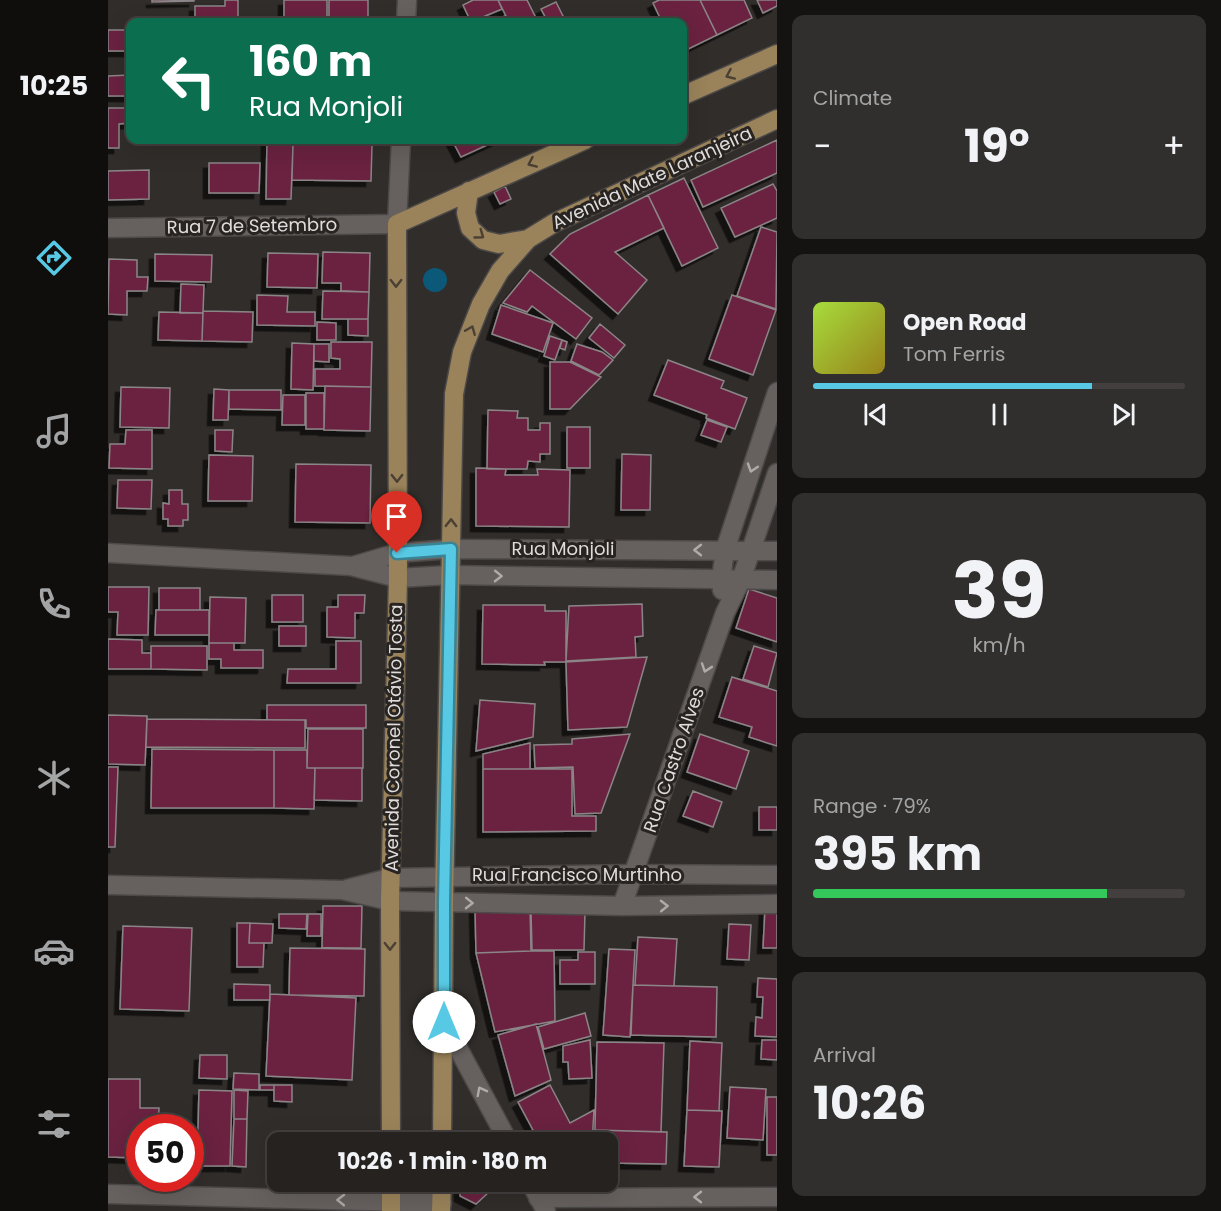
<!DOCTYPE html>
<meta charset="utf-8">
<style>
:root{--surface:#252220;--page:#312f2d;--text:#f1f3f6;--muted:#a3a4a5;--line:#423f3e;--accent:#58c9e4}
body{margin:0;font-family:Poppins,sans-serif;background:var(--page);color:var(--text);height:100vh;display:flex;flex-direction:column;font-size:22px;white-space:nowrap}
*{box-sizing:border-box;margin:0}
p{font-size:20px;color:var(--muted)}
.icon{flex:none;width:33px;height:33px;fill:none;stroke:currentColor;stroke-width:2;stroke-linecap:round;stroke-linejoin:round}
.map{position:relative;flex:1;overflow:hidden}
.sheet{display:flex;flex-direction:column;gap:15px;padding:15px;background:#141312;width:444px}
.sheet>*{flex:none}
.hud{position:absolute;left:18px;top:18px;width:561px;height:126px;border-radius:12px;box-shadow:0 6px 24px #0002,0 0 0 2px var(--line);background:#0b6e4f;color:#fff;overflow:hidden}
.speed{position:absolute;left:18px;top:1114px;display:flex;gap:12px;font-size:30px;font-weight:700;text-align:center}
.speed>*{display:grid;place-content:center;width:78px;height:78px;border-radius:50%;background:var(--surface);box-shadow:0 6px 24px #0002,0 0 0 2px var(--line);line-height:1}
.speed .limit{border:9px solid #d22;background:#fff;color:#111}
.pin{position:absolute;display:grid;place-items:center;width:51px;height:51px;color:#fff;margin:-62px -26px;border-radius:50% 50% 50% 0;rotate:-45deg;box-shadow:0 0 6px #0007}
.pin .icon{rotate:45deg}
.me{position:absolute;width:66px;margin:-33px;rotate:0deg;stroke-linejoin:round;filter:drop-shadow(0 0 4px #0008)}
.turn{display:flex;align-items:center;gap:21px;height:126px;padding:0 24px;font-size:27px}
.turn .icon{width:78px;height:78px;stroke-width:2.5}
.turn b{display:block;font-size:42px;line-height:51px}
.big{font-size:45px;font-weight:700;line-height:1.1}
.sheet .tile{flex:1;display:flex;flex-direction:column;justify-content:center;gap:9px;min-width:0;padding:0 21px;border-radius:12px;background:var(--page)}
.sheet .dial{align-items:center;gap:0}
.dial b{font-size:78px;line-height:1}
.song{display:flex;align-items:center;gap:18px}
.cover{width:72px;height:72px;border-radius:9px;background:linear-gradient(135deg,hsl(80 70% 55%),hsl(50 70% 35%))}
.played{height:6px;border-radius:3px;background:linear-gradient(90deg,var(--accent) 75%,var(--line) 75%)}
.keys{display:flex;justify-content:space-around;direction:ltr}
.heat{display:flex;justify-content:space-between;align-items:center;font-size:33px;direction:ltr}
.charge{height:9px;border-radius:4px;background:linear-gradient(90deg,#34c759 79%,var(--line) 0)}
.trip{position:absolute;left:159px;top:1132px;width:351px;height:60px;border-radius:12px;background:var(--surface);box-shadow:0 6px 24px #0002,0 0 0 2px var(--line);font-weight:700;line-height:60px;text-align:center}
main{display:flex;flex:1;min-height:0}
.tab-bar{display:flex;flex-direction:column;width:108px;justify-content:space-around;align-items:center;background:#0f0e0d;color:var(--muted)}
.tab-bar .icon{width:42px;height:42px}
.tab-bar .active{color:var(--accent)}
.tab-bar b{font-size:27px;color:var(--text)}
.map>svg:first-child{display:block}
.water{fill:#0c5879}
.building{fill:#6a223f;stroke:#8b8587;stroke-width:1.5;filter:url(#shadow)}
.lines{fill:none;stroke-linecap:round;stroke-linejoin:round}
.minor-casing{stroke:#4c4948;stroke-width:21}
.major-casing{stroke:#4c4948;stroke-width:21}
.minor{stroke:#66615f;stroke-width:18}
.major{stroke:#9a835a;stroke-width:18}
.oneway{stroke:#4a4033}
.oneway2{stroke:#afaba9}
.route-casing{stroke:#398394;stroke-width:15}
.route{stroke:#58c9e4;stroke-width:10}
.labels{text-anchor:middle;stroke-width:6;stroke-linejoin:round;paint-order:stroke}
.street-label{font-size:18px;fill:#dfdcdb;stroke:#282422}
</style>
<main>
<nav class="tab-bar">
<b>10:25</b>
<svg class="icon active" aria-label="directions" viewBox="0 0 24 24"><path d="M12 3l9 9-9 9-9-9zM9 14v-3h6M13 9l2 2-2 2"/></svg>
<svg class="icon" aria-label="music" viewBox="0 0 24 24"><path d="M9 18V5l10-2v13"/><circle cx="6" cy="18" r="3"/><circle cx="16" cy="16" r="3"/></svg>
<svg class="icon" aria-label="phone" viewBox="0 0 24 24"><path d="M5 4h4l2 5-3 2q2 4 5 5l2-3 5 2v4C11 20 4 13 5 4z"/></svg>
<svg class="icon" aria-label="climate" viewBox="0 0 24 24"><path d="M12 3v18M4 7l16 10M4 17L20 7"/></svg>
<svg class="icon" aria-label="car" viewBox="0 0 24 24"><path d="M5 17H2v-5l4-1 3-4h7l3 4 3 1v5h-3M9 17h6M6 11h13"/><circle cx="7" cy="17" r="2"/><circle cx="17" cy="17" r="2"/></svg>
<svg class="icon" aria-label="filters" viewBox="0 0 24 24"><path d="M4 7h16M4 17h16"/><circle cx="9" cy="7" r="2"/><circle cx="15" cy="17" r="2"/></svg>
</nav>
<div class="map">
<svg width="669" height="1211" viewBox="0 0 669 1211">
<defs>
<filter id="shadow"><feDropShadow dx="-5.5" dy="5.5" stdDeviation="0" flood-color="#0009"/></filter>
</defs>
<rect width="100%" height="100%" fill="#312d2b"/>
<path class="water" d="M315 280a12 12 0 1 1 24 0a12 12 0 1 1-24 0Z"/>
<path class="building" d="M44 0H86V1L44 2Z
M117 0H130V17H87V6H117Z
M176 0H219V17L176 18Z
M221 0H260V19H221Z
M365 0H390L394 9 363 22 355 5Z
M390 0H419L430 22H401Z
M551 0H592L609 35 574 52V22H554L545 3Z
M592 0H636L644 18 609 35Z
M649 0H669V6L655 13Z
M448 2 458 22H440L433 9Z
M397 16 400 22H383Z
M44 17V22H25V18Z
M148 18H176V22H148Z
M0 30H22V51H0Z
M22 75V96H0V76Z
M0 108H22V123L11 124V148H0Z
M159 140H204V145L185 144 183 199H158Z
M207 140H262V143L206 142Z
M344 140H390L353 157Z
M669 140V173L595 207 583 180Z
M185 144 264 145 263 181 184 180Z
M101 163H152L151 193H101Z
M41 170V199L0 200V171Z
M576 178 610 248 574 266 540 195Z
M665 184 669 191V218L627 237 613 208Z
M397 186 403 199 392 204 386 192Z
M540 195 556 228 507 252 539 280 510 314 442 254 462 234Z
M653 227 669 232 668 309 629 296Z
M215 252 262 253 261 292 233 291V283H214Z
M160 253 210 254 209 288 159 287Z
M47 254 104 255 103 282 47 281Z
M1 259 29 260V277H40L39 291H19V315L0 314Z
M422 270 484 318 468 339 424 306 419 312 395 303Z
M73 284 96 285 95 313H72Z
M215 291 261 292 260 319H214Z
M149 295 180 296 179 312H207V326L149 325Z
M624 295 668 310 645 375 601 359Z
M393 305 445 323 435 352 384 334Z
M95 311 145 312 144 342 94 341Z
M51 312 95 313 94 341 50 340Z
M240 319H260V336L240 335Z
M209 322 228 323V340H209Z
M492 324 517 345 506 358 481 338Z
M442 336 454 340 447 360 436 356Z
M454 340 459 342 457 350 452 348Z
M223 342H264L263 387 207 386V369H232V359L223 358Z
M184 343 206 344 205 390 183 389Z
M206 344H221V362L206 361Z
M469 344 494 352 505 360 491 375 463 361Z
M560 360 616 381 613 388 639 398 627 429 598 418 599 415 546 395Z
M442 362H462L493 377 462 409H442Z
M217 386 263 387 262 431 216 430Z
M13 387 62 388 61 428 12 427Z
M106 389 121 390 120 420H105Z
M121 390H173V410L121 409Z
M198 393H216V429H198Z
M175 395H197V425H174Z
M380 410 410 411 409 418H420V430H432V423H442V454H432V462L420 461 419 469H379Z
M599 420 619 427 613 442 593 435Z
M459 427H482V468H459Z
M18 430H44V469L1 468 2 444H17Z
M107 430H125L124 452 107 451Z
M514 454 543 455 542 510H513Z
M101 455 145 456 144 501H100Z
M188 464 263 465 262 523 187 522Z
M368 468 398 469 397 475H430L429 469 462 470 461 527 368 526Z
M10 480H44L43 509 9 508Z
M61 490H74V504H80V520H75V526H60V519H55V503L61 504Z
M0 587H41L40 635H9L10 612H0Z
M51 588H92V610H51Z
M641 589 669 598V642L628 628Z
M164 595H195V622H164Z
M230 595H257L256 613H247V638L219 637V607H230Z
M102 597 138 598 137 643H101Z
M534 604 535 636 527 637 528 657 458 661 461 606Z
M375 605H437V611H458V662H436L437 665 374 664Z
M48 610H101V635H47Z
M171 626H198V646H171Z
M0 639 34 640V653H43V669H0Z
M228 641H253V683H179L180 669H228Z
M101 643H126V650H155V668H113V659H101Z
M43 646H99V670L43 669Z
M646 646 669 653 660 687 635 679Z
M539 657 519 727 460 730 458 662Z
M624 677 669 691V746L641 737 644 727 611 717Z
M372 700 427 704 425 737 368 751Z
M159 705H258V728H198V720H159Z
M0 715 39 716 37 765 0 764Z
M39 719 197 720V748L38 747Z
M200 729H255V768H199Z
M522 734 493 813 467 814 465 767 427 768 426 745 464 744V739Z
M592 734 641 751 628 789 579 772Z
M422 743V769H375V754Z
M44 749 166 750V808H43Z
M166 750H199V768H207L206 809 166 808Z
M0 767H10L7 847H0Z
M207 768H254V801L206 800Z
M375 769H464V816H488V831L375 832Z
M585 791 614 802 605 827 575 816Z
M651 807H669V830H651Z
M215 906H254L253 948H214Z
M422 907 423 951 368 953 367 908Z
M657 909H669V948H655Z
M423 911 477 912 476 950H424Z
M171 914H199L198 929 171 928Z
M200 914H213V936H199Z
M129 923H142L141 943H156L155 967H129Z
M142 923 165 924 164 943H141Z
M621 924 643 925 641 960 619 959Z
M15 926 84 928 81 1011 12 1009Z
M530 937 569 939 566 986 527 985Z
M182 948 257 949 256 996 181 995Z
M501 949 527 950 522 1037 495 1035Z
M423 951H446L447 1021 387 1032 368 953Z
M470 952H487V984H452V960H470Z
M650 978 669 979V1037L647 1036 648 1017 654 1018 655 997H649Z
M126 984 162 985V1000H126Z
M525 985 609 987 608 1037 523 1035Z
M162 994 248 998 244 1080 158 1076Z
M477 1013 483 1036 436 1049 430 1027Z
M428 1024 443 1080 407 1096 390 1035Z
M482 1040 484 1078 461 1079 460 1062H455V1046Z
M654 1040H669V1060L653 1059Z
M582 1041 614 1043 611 1111 579 1110Z
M489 1042 556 1043 553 1132 487 1130Z
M92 1055H119V1079L91 1078Z
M126 1073 151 1074V1090L125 1089Z
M0 1079H32V1108H51L50 1128H32V1158L0 1157Z
M152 1085H166V1090H152Z
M166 1085H184V1102L166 1101Z
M442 1085 462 1123 486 1110 484 1143H432L410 1102Z
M622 1087 658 1089 655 1140 619 1138Z
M91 1090 124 1091 122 1166H89Z
M126 1090 140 1091 139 1119H126Z
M659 1097H669V1155H659Z
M579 1110 614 1111 611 1167 576 1166Z
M126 1119H139L138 1167 124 1166Z
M487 1130 559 1132 558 1164 500 1163V1143H486Z
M352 1182H379L381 1192 368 1204 352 1196Z"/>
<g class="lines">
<defs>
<path id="minor" d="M298 22 299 0
M0 228 289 224 293 140
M0 553 243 566 290 578 342 575 669 580
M245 566 289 553 343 549 669 551
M614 590 613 580 617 550 669 392
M0 885 234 890 282 901 514 906 669 904
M239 889 282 878 526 874 669 875
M514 906 617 613 633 580 669 473
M336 1022 401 1143
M422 1182 438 1211
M0 1194 334 1203
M430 1198 669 1197"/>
<path id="major" d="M574 96 669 54
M361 191 358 213 362 228 375 240 391 244 420 239
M283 1143 282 901 290 578 289 224 477 140
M334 1143 336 902 346 394 354 352 373 304 392 271 420 239 446 223 669 119
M283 1211V1182
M333 1211 334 1182"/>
</defs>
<use href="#minor" class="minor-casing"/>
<use href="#major" class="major-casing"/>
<use href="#minor" class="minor"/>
<use href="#major" class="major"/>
</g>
<defs><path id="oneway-chevron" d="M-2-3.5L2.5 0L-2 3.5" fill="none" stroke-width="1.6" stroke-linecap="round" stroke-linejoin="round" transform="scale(1.5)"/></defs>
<g class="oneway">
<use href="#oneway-chevron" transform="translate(622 75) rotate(156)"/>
<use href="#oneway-chevron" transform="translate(424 163) rotate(156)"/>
<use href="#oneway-chevron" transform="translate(372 235) rotate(36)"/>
<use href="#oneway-chevron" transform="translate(288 283) rotate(90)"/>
<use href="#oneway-chevron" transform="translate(363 330) rotate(-68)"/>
<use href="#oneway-chevron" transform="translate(289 478) rotate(90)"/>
<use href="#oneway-chevron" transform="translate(343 523) rotate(-89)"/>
<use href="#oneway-chevron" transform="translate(282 946) rotate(90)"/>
</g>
<g class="oneway2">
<use href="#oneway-chevron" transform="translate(644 468) rotate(108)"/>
<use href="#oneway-chevron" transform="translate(590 550) rotate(-180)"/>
<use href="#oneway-chevron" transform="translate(390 576) rotate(1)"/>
<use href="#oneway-chevron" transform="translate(598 668) rotate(109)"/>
<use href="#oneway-chevron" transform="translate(361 903) rotate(1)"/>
<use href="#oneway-chevron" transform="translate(556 906) rotate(-1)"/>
<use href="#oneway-chevron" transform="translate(373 1091) rotate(-118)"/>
<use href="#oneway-chevron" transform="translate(590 1197) rotate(180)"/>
<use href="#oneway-chevron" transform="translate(233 1200) rotate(-179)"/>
</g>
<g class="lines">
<defs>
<path id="route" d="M289 553 343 549 336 902V1022"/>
</defs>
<use href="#route" class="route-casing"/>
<use href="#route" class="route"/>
</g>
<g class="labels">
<g class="street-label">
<text transform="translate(544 178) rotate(-25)" y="6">Avenida Mate Laranjeira</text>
<text transform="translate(144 226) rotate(-1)" y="6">Rua 7 de Setembro</text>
<text x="455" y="555">Rua Monjoli</text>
<text transform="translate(286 738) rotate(-89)" y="6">Avenida Coronel Otávio Tosta</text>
<text transform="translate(566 760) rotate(-71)" y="6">Rua Castro Alves</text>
<text x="469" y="881">Rua Francisco Murtinho</text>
</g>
</g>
</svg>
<div class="speed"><div class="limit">50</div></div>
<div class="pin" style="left:289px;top:553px;background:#d93025"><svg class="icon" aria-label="arrive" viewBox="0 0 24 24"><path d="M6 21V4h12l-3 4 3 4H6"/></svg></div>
<svg class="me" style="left:336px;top:1022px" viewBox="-20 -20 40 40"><circle r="19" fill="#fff"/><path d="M0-13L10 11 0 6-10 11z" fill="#58c9e4"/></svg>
<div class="trip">10:26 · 1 min · 180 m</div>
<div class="hud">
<div class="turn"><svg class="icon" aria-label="left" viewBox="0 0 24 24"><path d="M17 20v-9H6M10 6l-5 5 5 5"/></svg><div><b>160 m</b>Rua Monjoli</div></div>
</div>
</div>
<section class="sheet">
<div class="tile"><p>Climate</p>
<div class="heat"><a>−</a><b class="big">19°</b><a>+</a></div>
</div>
<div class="tile">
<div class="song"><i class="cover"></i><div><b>Open Road</b><p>Tom Ferris</p></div></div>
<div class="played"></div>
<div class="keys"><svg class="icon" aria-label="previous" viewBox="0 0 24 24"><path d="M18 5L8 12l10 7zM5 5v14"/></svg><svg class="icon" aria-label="pause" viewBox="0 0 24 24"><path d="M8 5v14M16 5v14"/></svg><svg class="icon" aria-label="next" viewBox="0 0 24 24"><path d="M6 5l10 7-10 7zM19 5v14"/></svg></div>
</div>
<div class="tile dial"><b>39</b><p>km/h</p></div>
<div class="tile"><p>Range · 79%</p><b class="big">395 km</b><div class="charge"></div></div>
<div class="tile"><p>Arrival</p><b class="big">10:26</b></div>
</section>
</main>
